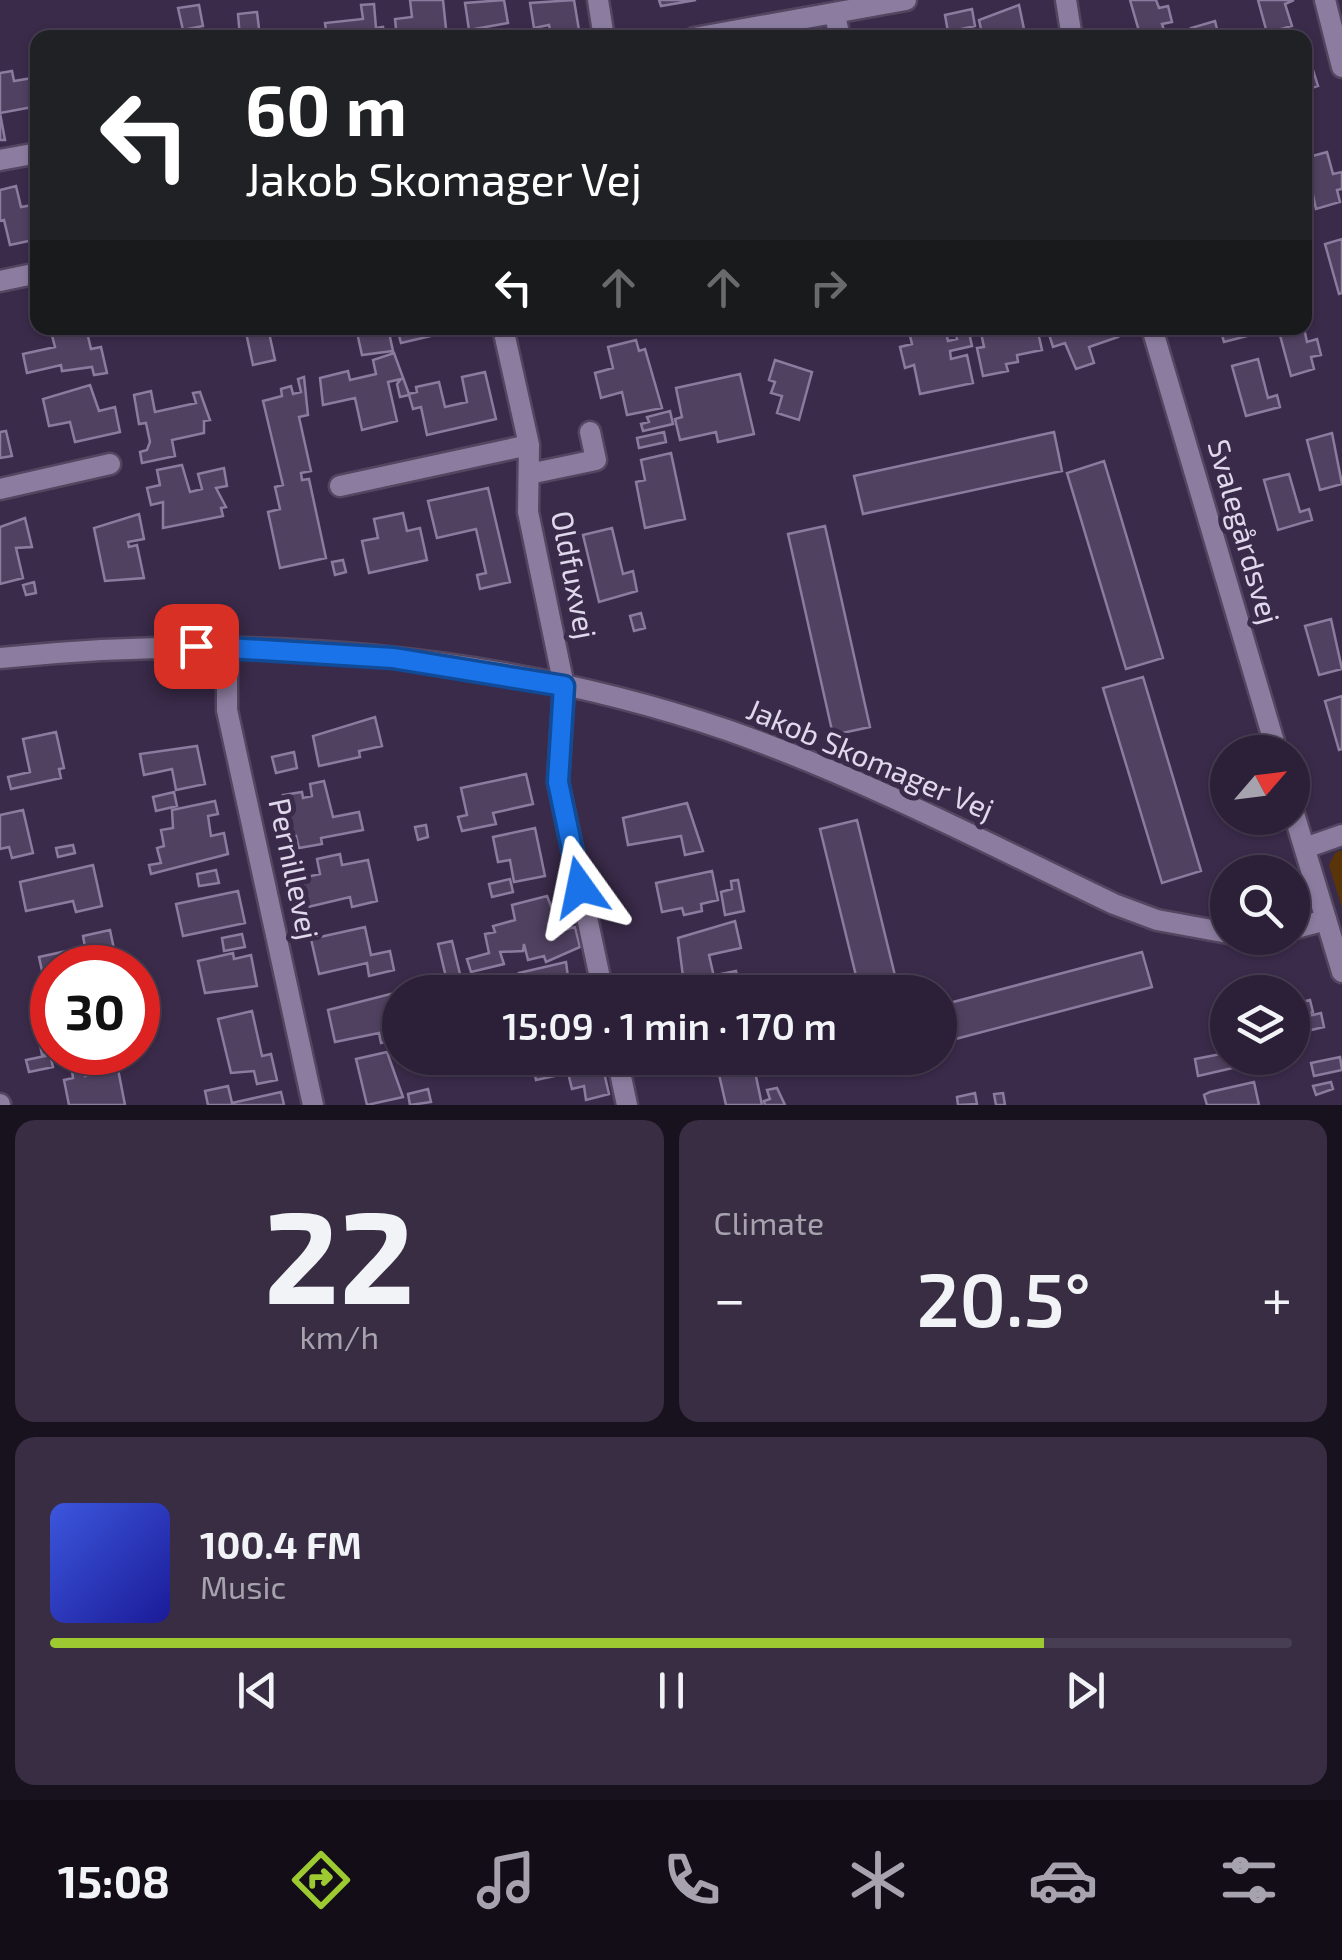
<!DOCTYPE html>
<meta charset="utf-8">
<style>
:root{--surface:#2c2038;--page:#382d43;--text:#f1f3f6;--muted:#a6a3ae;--line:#483e53;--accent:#9dca30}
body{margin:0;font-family:"Exo 2",sans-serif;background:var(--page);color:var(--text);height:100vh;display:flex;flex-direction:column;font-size:38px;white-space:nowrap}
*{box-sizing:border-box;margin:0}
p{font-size:32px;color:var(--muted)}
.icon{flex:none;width:55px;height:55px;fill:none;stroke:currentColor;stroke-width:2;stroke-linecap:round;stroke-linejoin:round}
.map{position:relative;height:1105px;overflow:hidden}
.panel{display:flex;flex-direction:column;gap:15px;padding:15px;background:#18121f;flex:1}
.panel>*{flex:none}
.top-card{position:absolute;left:30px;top:30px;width:1282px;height:305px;border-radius:20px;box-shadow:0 2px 8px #0004,0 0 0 2px var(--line);background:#202124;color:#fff;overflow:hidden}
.needle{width:65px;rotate:62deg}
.tools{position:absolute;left:1210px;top:735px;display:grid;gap:20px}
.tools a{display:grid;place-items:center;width:100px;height:100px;border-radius:50%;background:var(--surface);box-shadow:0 2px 8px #0004,0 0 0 2px var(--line);font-size:50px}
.speed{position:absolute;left:30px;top:945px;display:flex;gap:20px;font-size:50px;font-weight:700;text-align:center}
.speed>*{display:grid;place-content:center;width:130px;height:130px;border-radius:50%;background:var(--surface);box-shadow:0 2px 8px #0004,0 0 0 2px var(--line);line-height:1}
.speed .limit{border:15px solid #d22;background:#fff;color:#111}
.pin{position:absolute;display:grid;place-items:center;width:85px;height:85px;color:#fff;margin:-42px;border-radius:20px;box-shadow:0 5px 15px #0006}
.me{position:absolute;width:110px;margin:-55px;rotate:348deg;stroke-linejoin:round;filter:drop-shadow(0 0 8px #0008)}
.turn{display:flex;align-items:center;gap:35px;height:210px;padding:0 50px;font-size:45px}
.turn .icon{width:130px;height:130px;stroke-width:2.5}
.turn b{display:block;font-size:70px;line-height:85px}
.lanes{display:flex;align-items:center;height:95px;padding:0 50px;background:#0003;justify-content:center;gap:50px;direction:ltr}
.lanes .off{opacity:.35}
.big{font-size:75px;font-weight:600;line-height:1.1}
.panel .card{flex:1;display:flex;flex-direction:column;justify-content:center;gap:15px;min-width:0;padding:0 35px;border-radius:20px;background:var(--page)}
.panel .dial{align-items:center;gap:0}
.dial b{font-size:130px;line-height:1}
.song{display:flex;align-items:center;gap:30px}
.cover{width:120px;height:120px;border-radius:15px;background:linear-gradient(135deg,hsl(230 70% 55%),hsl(240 70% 35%))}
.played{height:10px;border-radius:5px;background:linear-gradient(90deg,var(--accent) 80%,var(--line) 80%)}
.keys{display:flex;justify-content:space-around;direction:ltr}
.heat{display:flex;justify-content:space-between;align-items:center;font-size:55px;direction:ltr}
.panel .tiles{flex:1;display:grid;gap:15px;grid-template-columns:1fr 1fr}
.card:last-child{grid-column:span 2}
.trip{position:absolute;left:382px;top:975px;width:575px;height:100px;border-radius:50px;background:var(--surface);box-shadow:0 2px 8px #0004,0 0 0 2px var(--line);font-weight:600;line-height:100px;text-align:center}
.tab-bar{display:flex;height:160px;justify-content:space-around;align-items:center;background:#120d16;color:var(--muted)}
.tab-bar .icon{width:70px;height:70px}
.tab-bar .active{color:var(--accent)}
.tab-bar b{font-size:45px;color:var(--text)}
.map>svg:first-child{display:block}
.green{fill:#593509}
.building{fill:#504161;stroke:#8b7b9e;stroke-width:2.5}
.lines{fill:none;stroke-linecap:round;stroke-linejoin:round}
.minor-casing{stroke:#534660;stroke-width:25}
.tertiary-casing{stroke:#534660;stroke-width:25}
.minor{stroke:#8c7da0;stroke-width:20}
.tertiary{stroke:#8c7da0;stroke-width:20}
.route-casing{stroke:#114b97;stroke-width:25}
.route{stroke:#1a73e8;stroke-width:18}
.labels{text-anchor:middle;stroke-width:10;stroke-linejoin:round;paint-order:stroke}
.street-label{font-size:30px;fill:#e0d8ec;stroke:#3a2b4a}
</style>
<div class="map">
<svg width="1342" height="1105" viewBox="0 0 1342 1105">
<rect width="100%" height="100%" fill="#3a2b4a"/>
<path class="green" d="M1342 850V908L1329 865 1335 853Z"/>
<path class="building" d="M410 0H443L447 38H397L395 19 412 17Z
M504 0 508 23 469 30 465 3Z
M574 0 579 30 551 35 549 25 534 28 530 3Z
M659 0H696L661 6Z
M1130 0H1156L1159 8 1168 6 1172 22 1162 24 1166 36 1141 38Z
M1258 0H1294L1285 4 1292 26 1267 33Z
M374 4 376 28 383 27 385 38H327L325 23 363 19 361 5Z
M199 5 203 26 183 30 178 8Z
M1019 5 1024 29 1011 32 1012 38H983L979 20Z
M972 9 975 26 948 32 945 15Z
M257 12 260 37 285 38H240L238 14Z
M1215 21 1218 33 1228 31 1230 38H1194L1191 28Z
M1313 70 1318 86 1308 89 1311 101 1305 103V73Z
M12 71 14 81 38 77V106L0 113 5 140H0V73Z
M1327 152 1333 174 1342 172V189L1337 190 1340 202 1316 209 1305 158Z
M16 186 21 207 38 204V239L10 245 4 220 0 221V190Z
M1342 239V293L1339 294 1325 244Z
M50 328H86L91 349 101 347 107 373 94 375 92 367 62 371 61 365 27 373 23 354 55 347Z
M245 328H268L275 360 253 365Z
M356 328H388L393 351 362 355Z
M397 328H465L401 343Z
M908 328H945L948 341 957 339 955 331 968 328 972 346 950 351 951 359 967 355 973 383 920 394 914 365 905 368 900 347 912 344Z
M980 328H1037L1042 350 1017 355 1018 362 1006 364 1008 371 983 376 977 348 984 347Z
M1047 328H1114L1118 337 1089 347 1094 363 1076 369 1065 343 1053 347Z
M1220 328H1257L1259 333 1224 342Z
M1278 328H1304L1307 342 1317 339 1321 355 1311 357 1314 369 1291 376Z
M636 340 639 351 645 349 662 408 627 415 622 392 601 398 595 373 613 368 608 347Z
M394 353 409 394 417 392 416 387 439 382 445 407 467 402 462 377 485 372 496 419 427 435 421 407 413 409 409 395 400 397 397 384 401 379 388 382 397 421 362 430 355 398 323 405 320 378 348 371 350 380 376 374 373 360Z
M1258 359 1268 398 1277 395 1280 407 1246 416 1232 366Z
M775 360 812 372 799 420 777 413 782 396 771 393 775 382 769 380Z
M740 374 754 434 718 442 716 432 680 440 675 419 682 417 676 388Z
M304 377 308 415 299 417 311 471 301 473 302 480 309 479 326 558 280 568 268 512 280 509 275 487 283 485 263 401 282 396 281 389 291 386 293 394 301 392 298 379Z
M90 385 99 411 115 407 120 432 75 442 70 422 49 426 43 399Z
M151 391 155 412 196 403 193 393 200 392 210 420 204 421V433L172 440 175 456 142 463 140 452 147 450 150 442 146 423 139 424 134 395Z
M670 411 673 424 643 431 641 424 649 422 647 417Z
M6 431 12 456 0 458V432Z
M664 432 666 442 639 448 637 438Z
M1054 432 1062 471 863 514 854 476Z
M1332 433 1342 484 1320 490 1307 440Z
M671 453 685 519 645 528 636 482 645 480 641 460Z
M1104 461 1163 658 1126 669 1067 473Z
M182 465 190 492 202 489 198 474 224 468 227 486 216 488 226 507 221 508 223 516 163 528V502L151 505 147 488 160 485 157 470Z
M1289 474 1300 512 1309 509 1312 520 1278 530 1264 480Z
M488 488 510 582 480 589 477 575 486 573 476 529 437 538 428 501Z
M403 513 407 531 420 528 427 560 369 573 362 541 378 538 374 519Z
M139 514 144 539 128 542 129 547 137 545 144 578 105 581 94 528Z
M25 518 32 547 16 548 23 578 0 584V527Z
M825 526 870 727 833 735 788 534Z
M612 528 623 574 633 571 637 591 599 602 583 535Z
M343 560 346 572 335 575 332 562Z
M34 582 36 593 26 595 23 585Z
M641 613 645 628 634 631 630 616Z
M1331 619 1342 669 1319 675 1305 626Z
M1143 677 1201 871 1162 883 1103 688Z
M1342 696V749L1339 750 1325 701Z
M375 717 382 746 359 751 360 757 319 766 313 736Z
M56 732 64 768 59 769 61 778 11 789 8 777 30 772 23 739Z
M197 746 205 784 176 790 172 769 144 775 140 754Z
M294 752 297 768 276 773 272 757Z
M526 774 533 804 493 813 496 824 462 831 458 817 467 815 461 788Z
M324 781 333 817 359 812 363 830 321 838 322 844 299 848 296 836 288 837 283 795 302 792 303 798 312 796 310 784Z
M174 792 177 806 156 811 153 797Z
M215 801 218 814 208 816 211 836 224 833 228 854 151 874 149 865 161 863 157 848 164 846 161 830 173 828 172 810Z
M687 803 703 851 685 855 681 836 628 845 623 818Z
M23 810 33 853 12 858 9 847 0 849V815Z
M857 820 899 992H860L820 829Z
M426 825 428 837 418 840 415 827Z
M535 828 545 876 514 882 510 860 498 862 493 837Z
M73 845 75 853 58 857 56 848Z
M340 854 342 865 368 860 377 901 352 907 350 897 308 907 302 878 320 874 317 859Z
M93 865 102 906 76 912 73 901 26 911 20 882Z
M216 870 219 883 199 886 197 874Z
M712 871 718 900 701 904 702 911 684 915 682 908 662 912 656 883Z
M510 879 513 892 492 897 489 884Z
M738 880 744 911 725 915 721 892 732 889 731 881Z
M238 891 245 923 183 936 176 904Z
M547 896 557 921 548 924 550 933 575 927 580 947 546 962 544 956 528 960 524 944 523 951 500 952 504 964 471 972 467 959 489 953 485 934 495 932 493 926 515 920 512 905Z
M735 921 741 948 709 955 714 977 684 984 678 938Z
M365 927 371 955 390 951 394 970 369 976 367 963 319 974 311 939Z
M110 930 118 968H52V983L45 984 39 957 85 947 83 936Z
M242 934 245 947 224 951 222 938Z
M452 941 460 974 446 977 438 944Z
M1142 952 1152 987 952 1040 942 1005Z
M233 953 234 959 251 955 257 986 205 993 198 961Z
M566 962 570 992H514L512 986 522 983 519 973Z
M736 971 739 983 719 987 716 975Z
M398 992 400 1039 381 1043 379 1033 335 1042 328 1010Z
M1310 1000 1313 1012 1296 1016 1293 1004Z
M252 1011 262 1056 271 1054 277 1080 257 1084 254 1071 231 1073 218 1019Z
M1321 1013 1324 1027 1294 1034 1292 1020Z
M52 1021V1052L42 1055 36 1025Z
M1228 1033V1058H1249L1250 1064 1198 1076 1195 1059 1221 1054 1218 1035Z
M387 1052 403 1097 367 1105 356 1059Z
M50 1055 53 1067 29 1072 26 1060Z
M1340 1057 1342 1070 1314 1076 1311 1063Z
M580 1058 583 1073 603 1068 609 1094 586 1100 584 1086 572 1089 568 1073 536 1080 532 1062Z
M753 1062 762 1105H726L718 1070Z
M83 1069 85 1076 118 1069 125 1105H69L64 1080 73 1078 72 1071Z
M1254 1082 1259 1105H1207L1204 1095 1210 1092Z
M1331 1082 1333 1089 1316 1095 1313 1086Z
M228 1086 232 1103 281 1092 284 1105H208L205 1091Z
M777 1088 785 1105H765L764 1101 770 1099 767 1090Z
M428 1089 431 1102 410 1105 408 1094Z
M975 1093 977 1104 958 1105 957 1097Z
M1003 1093 1005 1105H996L994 1094Z"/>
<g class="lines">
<defs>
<path id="minor" d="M598 0 604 38
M1325 0 1342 67
M835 15 840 38
M694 38 906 0
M0 160 38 153
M0 281 38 273
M503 328 529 445 528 512 564 686 558 782 603 992
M529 474 596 460 590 432
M340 486 529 445
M0 489 110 464
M227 645V710L313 1105
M0 658C241 633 496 651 727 730 861 777 987 843 1114 904L1157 920 1228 933
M1305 848 1342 835
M1292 929 1326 920
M617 1058 627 1105
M0 1104V1105"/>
<path id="tertiary" d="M1066 0 1072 38
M1152 328 1277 752
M1292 807 1342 972"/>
</defs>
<use href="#minor" class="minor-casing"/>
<use href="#tertiary" class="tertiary-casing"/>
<use href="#minor" class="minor"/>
<use href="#tertiary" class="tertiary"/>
</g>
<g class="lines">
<defs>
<path id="route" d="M196 646 393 658 564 686 558 782 580 887"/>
</defs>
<use href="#route" class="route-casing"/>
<use href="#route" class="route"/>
</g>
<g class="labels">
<g class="street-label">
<text transform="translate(1243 532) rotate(74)" y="10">Svalegårdsvej</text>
<text transform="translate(573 575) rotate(79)" y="10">Oldfuxvej</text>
<text transform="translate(870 760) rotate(23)" y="10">Jakob Skomager Vej</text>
<text transform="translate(293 869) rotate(78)" y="10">Pernillevej</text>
</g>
</g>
</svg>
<div class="tools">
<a><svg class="needle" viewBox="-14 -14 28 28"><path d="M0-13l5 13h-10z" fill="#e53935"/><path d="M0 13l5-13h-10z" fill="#a6a3ae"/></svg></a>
<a><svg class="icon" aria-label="search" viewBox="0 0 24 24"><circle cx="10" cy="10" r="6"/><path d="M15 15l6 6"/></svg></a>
<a><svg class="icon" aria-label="layers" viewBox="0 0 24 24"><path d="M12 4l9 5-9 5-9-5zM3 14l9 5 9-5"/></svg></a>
</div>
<div class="speed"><div class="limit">30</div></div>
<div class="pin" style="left:196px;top:646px;background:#d93025"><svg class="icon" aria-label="arrive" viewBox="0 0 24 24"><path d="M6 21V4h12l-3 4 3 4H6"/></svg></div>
<svg class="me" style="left:580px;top:887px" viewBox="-20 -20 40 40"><path d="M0-17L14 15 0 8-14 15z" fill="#1a73e8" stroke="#fff" stroke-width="4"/></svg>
<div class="trip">15:09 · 1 min · 170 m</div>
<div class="top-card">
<div class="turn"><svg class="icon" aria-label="left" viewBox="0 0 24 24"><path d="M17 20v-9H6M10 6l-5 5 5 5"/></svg><div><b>60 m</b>Jakob Skomager Vej</div></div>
<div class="lanes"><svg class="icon" aria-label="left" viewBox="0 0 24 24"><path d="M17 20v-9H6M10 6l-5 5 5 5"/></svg><svg class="icon off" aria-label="ahead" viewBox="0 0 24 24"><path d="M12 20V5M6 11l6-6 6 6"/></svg><svg class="icon off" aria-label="ahead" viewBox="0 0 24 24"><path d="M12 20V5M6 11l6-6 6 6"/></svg><svg class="icon off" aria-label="right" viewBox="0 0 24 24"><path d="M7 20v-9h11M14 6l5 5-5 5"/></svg></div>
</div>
</div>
<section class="panel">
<div class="tiles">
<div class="card dial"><b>22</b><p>km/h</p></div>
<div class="card"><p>Climate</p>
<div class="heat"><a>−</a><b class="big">20.5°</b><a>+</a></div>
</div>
<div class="card">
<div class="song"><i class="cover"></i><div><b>100.4 FM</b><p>Music</p></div></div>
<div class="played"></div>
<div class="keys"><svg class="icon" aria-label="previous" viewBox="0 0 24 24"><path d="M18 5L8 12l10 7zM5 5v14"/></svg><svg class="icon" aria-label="pause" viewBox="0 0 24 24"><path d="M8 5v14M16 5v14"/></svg><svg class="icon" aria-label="next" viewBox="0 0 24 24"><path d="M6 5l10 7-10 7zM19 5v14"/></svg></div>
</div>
</div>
</section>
<nav class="tab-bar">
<b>15:08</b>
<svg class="icon active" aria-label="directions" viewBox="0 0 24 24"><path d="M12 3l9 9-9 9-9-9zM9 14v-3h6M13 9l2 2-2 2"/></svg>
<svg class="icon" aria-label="music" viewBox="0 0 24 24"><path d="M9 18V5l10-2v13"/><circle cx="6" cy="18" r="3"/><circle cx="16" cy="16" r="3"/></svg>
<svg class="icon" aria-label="phone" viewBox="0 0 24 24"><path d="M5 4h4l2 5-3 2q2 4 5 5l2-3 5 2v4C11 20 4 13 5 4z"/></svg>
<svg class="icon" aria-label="climate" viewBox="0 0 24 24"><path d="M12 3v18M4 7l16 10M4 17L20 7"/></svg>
<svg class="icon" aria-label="car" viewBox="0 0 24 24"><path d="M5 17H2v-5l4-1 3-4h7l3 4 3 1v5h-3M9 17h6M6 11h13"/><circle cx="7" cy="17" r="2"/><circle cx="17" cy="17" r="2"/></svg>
<svg class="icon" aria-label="filters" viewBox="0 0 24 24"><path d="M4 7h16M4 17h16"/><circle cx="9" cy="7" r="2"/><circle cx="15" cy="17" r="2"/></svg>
</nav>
